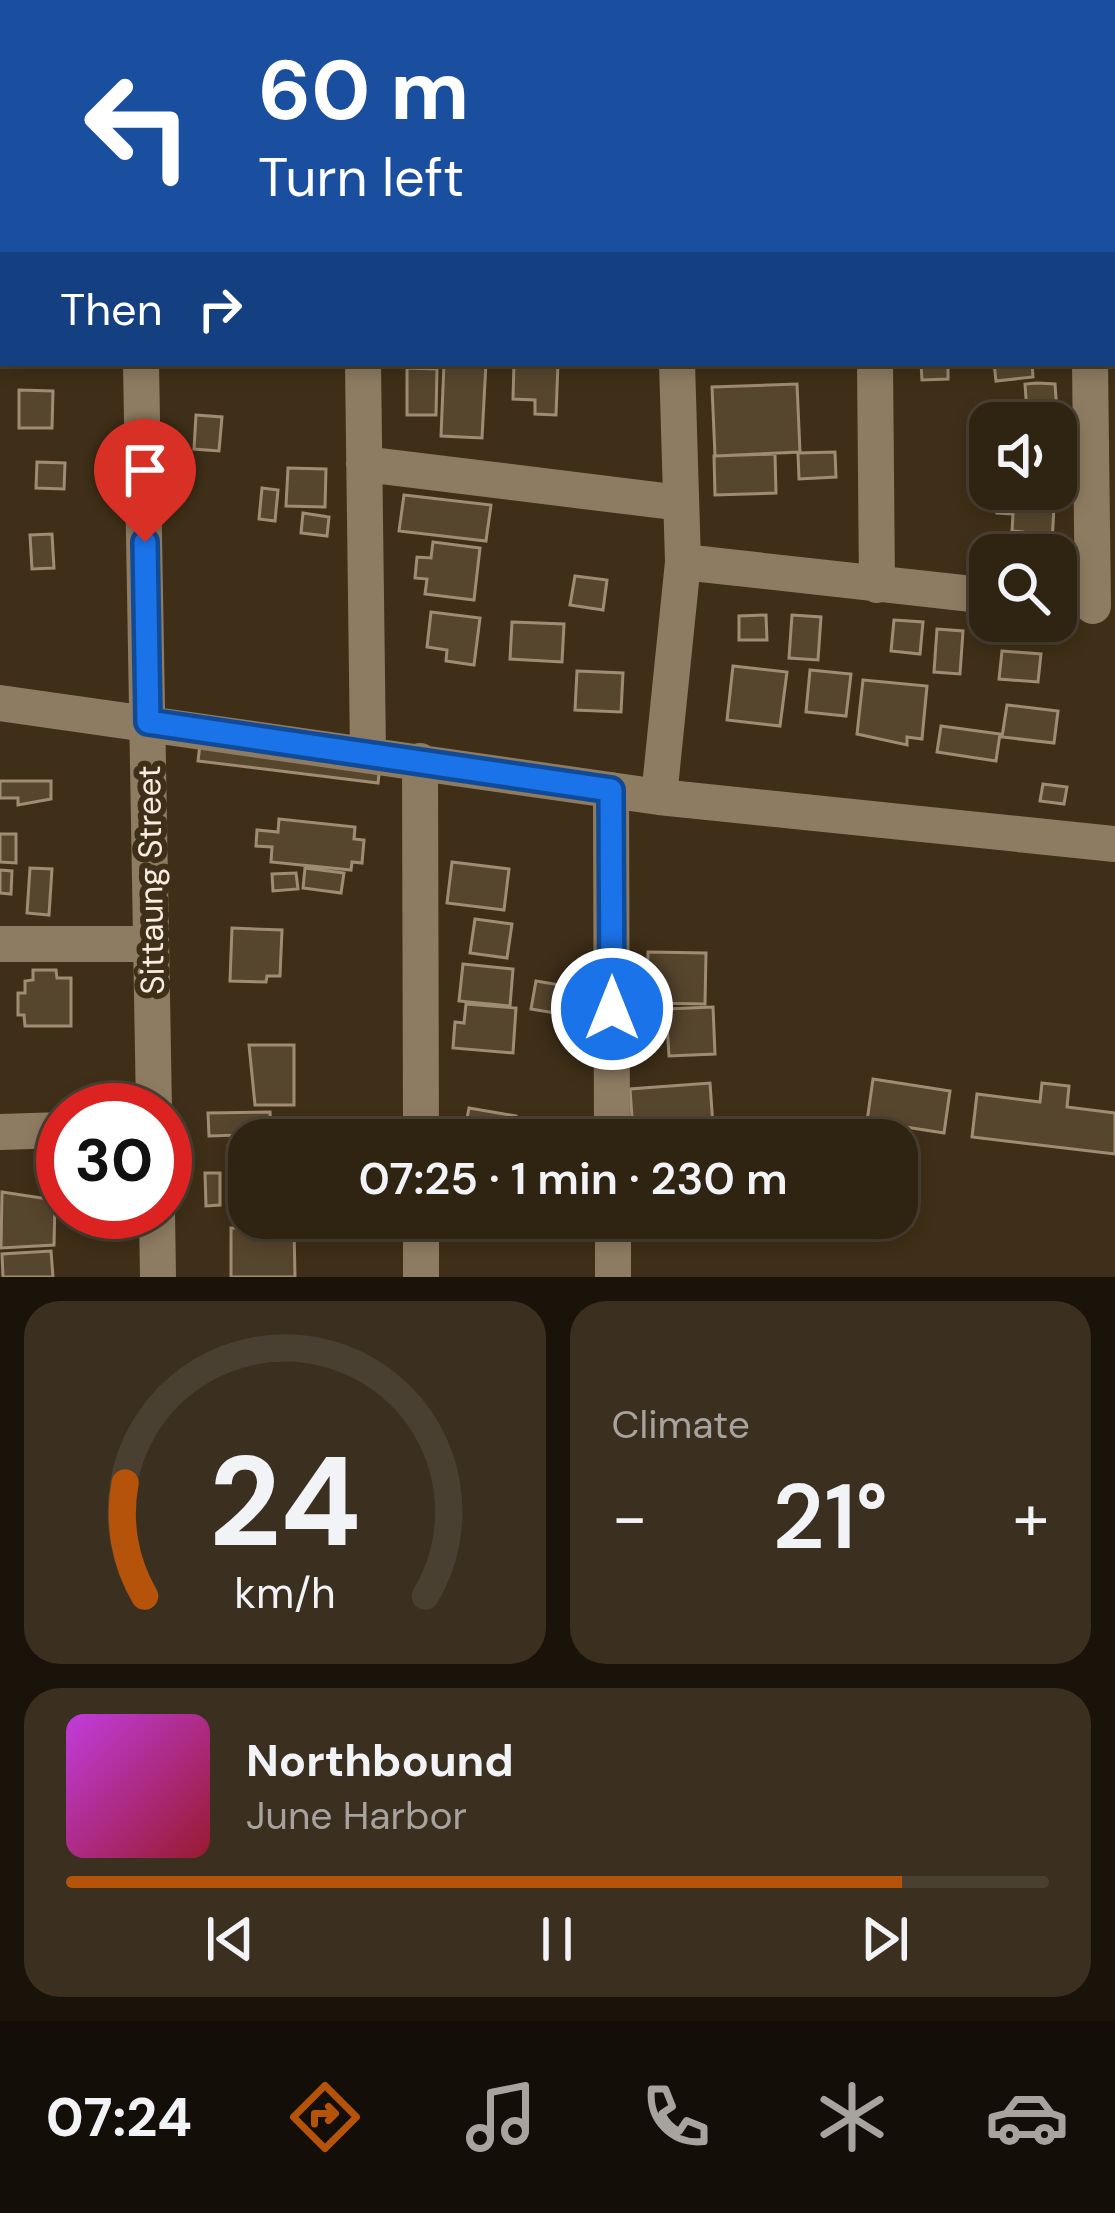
<!DOCTYPE html>
<meta charset="utf-8">
<style>
:root{--surface:#2f2312;--page:#3b2f20;--text:#f1f3f6;--muted:#a7a49f;--line:#4a4032;--accent:#b45309}
body{margin:0;font-family:"DM Sans",sans-serif;background:var(--page);color:var(--text);height:100vh;display:flex;flex-direction:column;font-size:45px;white-space:nowrap}
*{box-sizing:border-box;margin:0}
p{font-size:39px;color:var(--muted)}
.icon{flex:none;width:66px;height:66px;fill:none;stroke:currentColor;stroke-width:2;stroke-linecap:round;stroke-linejoin:round}
.map{position:relative;height:1277px;overflow:hidden}
.drawer{display:flex;flex-direction:column;gap:24px;padding:24px;background:#1a130a;flex:1}
.drawer>*{flex:none}
.hud{position:absolute;left:0px;top:0px;width:1116px;height:366px;box-shadow:0 6px 18px #0003,0 0 0 3px var(--line);background:#1a4fa0;color:#fff;overflow:hidden}
.buttons{position:absolute;left:969px;top:402px;display:grid;gap:24px}
.buttons a{display:grid;place-items:center;width:108px;height:108px;border-radius:24px;background:var(--surface);box-shadow:0 6px 18px #0003,0 0 0 3px var(--line);font-size:60px}
.speed{position:absolute;left:36px;top:1083px;display:flex;gap:24px;font-size:60px;font-weight:700;text-align:center}
.speed>*{display:grid;place-content:center;width:156px;height:156px;border-radius:50%;background:var(--surface);box-shadow:0 6px 18px #0003,0 0 0 3px var(--line);line-height:1}
.speed .limit{border:18px solid #d22;background:#fff;color:#111}
.pin{position:absolute;display:grid;place-items:center;width:102px;height:102px;color:#fff;margin:-123px -51px;border-radius:50% 50% 50% 0;rotate:-45deg;box-shadow:0 0 12px #0007}
.pin .icon{rotate:45deg}
.me{position:absolute;width:132px;margin:-66px;rotate:0deg;stroke-linejoin:round;filter:drop-shadow(0 0 9px #0008)}
.turn{display:flex;align-items:center;gap:42px;height:252px;padding:0 60px;font-size:54px}
.turn .icon{width:156px;height:156px;stroke-width:2.5}
.turn b{display:block;font-size:84px;line-height:102px}
.then{display:flex;align-items:center;height:114px;padding:0 60px;background:#0003;gap:24px;font-size:45px}
.big{font-size:90px;font-weight:600;line-height:1.1}
.drawer .tile{flex:1;display:flex;flex-direction:column;justify-content:center;gap:18px;min-width:0;padding:0 42px;border-radius:36px;background:var(--page)}
.drawer .dial{align-items:center;gap:0}
.dial svg{height:312px;overflow:visible;fill:none;stroke:var(--line);stroke-width:7;stroke-linecap:round;text-anchor:middle}
.dial text{fill:var(--text);stroke:none}
.song{display:flex;align-items:center;gap:36px}
.cover{width:144px;height:144px;border-radius:18px;background:linear-gradient(135deg,hsl(290 70% 55%),hsl(350 70% 35%))}
.played{height:12px;border-radius:6px;background:linear-gradient(90deg,var(--accent) 85%,var(--line) 85%)}
.keys{display:flex;justify-content:space-around;direction:ltr}
.heat{display:flex;justify-content:space-between;align-items:center;font-size:66px;direction:ltr}
.drawer .tiles{flex:1;display:grid;gap:24px;grid-template-columns:1fr 1fr}
.tile:last-child{grid-column:span 2}
.trip{position:absolute;left:228px;top:1119px;width:690px;height:120px;border-radius:36px;background:var(--surface);box-shadow:0 6px 18px #0003,0 0 0 3px var(--line);font-weight:600;line-height:120px;text-align:center}
.tab-bar{display:flex;height:192px;justify-content:space-around;align-items:center;background:#130e07;color:var(--muted)}
.tab-bar .icon{width:84px;height:84px}
.tab-bar .selected{color:var(--accent)}
.tab-bar b{font-size:54px;color:var(--text)}
.map>svg:first-child{display:block}
.building{fill:#57462e;stroke:#9f8c72;stroke-width:3}
.lines{fill:none;stroke-linecap:round;stroke-linejoin:round}
.minor{stroke:#8e7c62;stroke-width:36}
.route-casing{stroke:#114b97;stroke-width:30}
.route{stroke:#1a73e8;stroke-width:21}
.labels{text-anchor:middle;stroke-width:12;stroke-linejoin:round;paint-order:stroke}
.street-label{font-size:33px;fill:#f7ecdf;stroke:#3f2f18}
</style>
<div class="map">
<svg width="1115" height="1277" viewBox="0 0 1115 1277">
<rect width="100%" height="100%" fill="#3f2f18"/>
<path class="building" d="M444 363H486L482 438 441 436Z
M514 363H558L556 415 535 414V400L513 399Z
M921 363H948V379L922 380Z
M994 363H1032L1033 377 996 381Z
M407 368 437 369 436 415H407Z
M1037 383 1055 384 1057 412 1027 413 1025 384Z
M797 384 800 452 715 456 712 387Z
M19 390 53 391 52 428H19Z
M196 415 222 417 219 451 194 449Z
M835 452 836 477 799 479 798 453Z
M775 454 776 493 715 495 714 456Z
M37 462 65 463 64 489 36 488Z
M288 468 326 469 325 507 286 506Z
M262 488 278 490 275 521 259 519Z
M999 489H1055L1052 543 1022 541 1023 532 1012 531 1013 514 997 513Z
M404 495 491 505 486 541 399 531Z
M303 513 329 517 327 536 301 533Z
M52 534 54 568 32 569 30 535Z
M433 542 480 548 474 600 425 594 427 579 415 578 417 557 431 558Z
M575 576 607 580 603 610 570 605Z
M431 612 480 618 474 665 446 661 447 650 427 647Z
M766 615 767 640H739V616Z
M792 615 821 617 818 660 789 658Z
M894 620 923 622 920 654 891 651Z
M512 622 564 624 562 662 510 659Z
M937 629 963 631 960 674 934 672Z
M1002 651 1041 654 1038 682 999 679Z
M733 666 787 672 780 726 727 720Z
M810 670 851 674 846 716 806 712Z
M577 671 623 673 621 712 575 710Z
M863 680 927 686 922 739 907 737V745L857 734Z
M1007 705 1058 711 1054 743 1002 737Z
M941 726 1000 734 996 761 937 752Z
M200 744 380 766 378 783 198 761Z
M0 781H51V799L18 805V798H0Z
M1043 784 1067 787 1064 804 1040 801Z
M279 819 355 827 354 839 364 840 362 863 352 862 351 870 271 862 272 847 256 846 257 830 278 832Z
M0 834H16V863L0 862Z
M452 862 509 869 504 910 447 903Z
M30 868 52 869 49 915 27 913Z
M305 868 344 873 341 893 303 888Z
M0 870 12 871 11 894 0 893Z
M296 873 298 889 273 891 272 874Z
M475 919 512 924 507 958 470 953Z
M232 928 282 930 280 976H267L266 982 230 981Z
M648 952 706 953 705 1004 647 1003Z
M463 964 513 969 510 1006 459 1001Z
M33 970H56L57 978H71V1026H25L24 1015H18V993H25V981L33 980Z
M536 981 566 986 561 1014 531 1009Z
M466 1004 516 1008 513 1053 453 1048 455 1022 464 1023Z
M713 1007 715 1054 669 1056 666 1009Z
M249 1045H294V1105H255Z
M873 1079 950 1091 944 1133 867 1121Z
M710 1083 714 1140H659L658 1133 691 1130 690 1120 654 1123V1130L633 1132 630 1089Z
M1042 1083 1069 1086 1067 1107 1115 1113V1154L972 1137 977 1094 1040 1102Z
M469 1108 516 1116 512 1140H463Z
M270 1112 271 1134 209 1136 208 1113Z
M524 1120 581 1126 579 1140H521Z
M317 1124 354 1125V1140H316Z
M249 1145V1194L230 1195 228 1146Z
M205 1173H220V1205L206 1206Z
M2 1192 55 1200 54 1245 1 1248Z
M294 1227 295 1277H231V1228Z
M51 1251 53 1277H3L2 1254Z"/>
<g class="lines">
<path class="minor" d="M134 0V3
M358 0V3
M666 0V3
M872 0V3
M1086 0V3
M1113 64H1115
M141 363 154 1110
M363 363 368 753
M875 363 877 585
M1090 363 1093 606
M364 464 681 503
M683 562 990 596
M0 703 659 797 1115 844
M420 761 421 1140
M611 790 612 1140
M659 797 683 562 677 363
M0 944H151
M0 1132 63 1130
M157 1212 158 1277
M421 1218V1277
M613 1218V1277"/>
</g>
<g class="lines">
<defs>
<path id="route" d="M145 542 148 722 611 790 612 1009"/>
</defs>
<use href="#route" class="route-casing"/>
<use href="#route" class="route"/>
</g>
<g class="labels">
<g class="street-label">
<text transform="translate(150 880) rotate(-91)" y="12">Sittaung Street</text>
</g>
</g>
</svg>
<div class="buttons">
<a><svg class="icon" aria-label="sound" viewBox="0 0 24 24"><path d="M4 9h4l5-4v14l-5-4H4zM17 9q2 3 0 6"/></svg></a>
<a><svg class="icon" aria-label="search" viewBox="0 0 24 24"><circle cx="10" cy="10" r="6"/><path d="M15 15l6 6"/></svg></a>
</div>
<div class="speed"><div class="limit">30</div></div>
<div class="pin" style="left:145px;top:542px;background:#d93025"><svg class="icon" aria-label="arrive" viewBox="0 0 24 24"><path d="M6 21V4h12l-3 4 3 4H6"/></svg></div>
<svg class="me" style="left:612px;top:1009px" viewBox="-20 -20 40 40"><circle r="17" fill="#1a73e8" stroke="#fff" stroke-width="3"/><path d="M0-11L8 9 0 5-8 9z" fill="#fff"/></svg>
<div class="trip">07:25 · 1 min · 230 m</div>
<div class="hud">
<div class="turn"><svg class="icon" aria-label="left" viewBox="0 0 24 24"><path d="M17 20v-9H6M10 6l-5 5 5 5"/></svg><div><b>60 m</b>Turn left</div></div>
<div class="then">Then<svg class="icon" aria-label="right" viewBox="0 0 24 24"><path d="M7 20v-9h11M14 6l5 5-5 5"/></svg></div>
</div>
</div>
<section class="drawer">
<div class="tiles">
<div class="tile dial"><svg viewBox="0 0 100 80">
<path d="M14 69A42 42 0 1 1 86 69"/>
<path d="M14 69A42 42 0 0 1 9 40" stroke="#b45309"/>
<text x="50" y="56" font-size="32" font-weight="700">24</text>
<text x="50" y="72" font-size="11">km/h</text>
</svg></div>
<div class="tile"><p>Climate</p>
<div class="heat"><a>−</a><b class="big">21°</b><a>+</a></div>
</div>
<div class="tile">
<div class="song"><i class="cover"></i><div><b>Northbound</b><p>June Harbor</p></div></div>
<div class="played"></div>
<div class="keys"><svg class="icon" aria-label="previous" viewBox="0 0 24 24"><path d="M18 5L8 12l10 7zM5 5v14"/></svg><svg class="icon" aria-label="pause" viewBox="0 0 24 24"><path d="M8 5v14M16 5v14"/></svg><svg class="icon" aria-label="next" viewBox="0 0 24 24"><path d="M6 5l10 7-10 7zM19 5v14"/></svg></div>
</div>
</div>
</section>
<nav class="tab-bar">
<b>07:24</b>
<svg class="icon selected" aria-label="directions" viewBox="0 0 24 24"><path d="M12 3l9 9-9 9-9-9zM9 14v-3h6M13 9l2 2-2 2"/></svg>
<svg class="icon" aria-label="music" viewBox="0 0 24 24"><path d="M9 18V5l10-2v13"/><circle cx="6" cy="18" r="3"/><circle cx="16" cy="16" r="3"/></svg>
<svg class="icon" aria-label="phone" viewBox="0 0 24 24"><path d="M5 4h4l2 5-3 2q2 4 5 5l2-3 5 2v4C11 20 4 13 5 4z"/></svg>
<svg class="icon" aria-label="climate" viewBox="0 0 24 24"><path d="M12 3v18M4 7l16 10M4 17L20 7"/></svg>
<svg class="icon" aria-label="car" viewBox="0 0 24 24"><path d="M5 17H2v-5l4-1 3-4h7l3 4 3 1v5h-3M9 17h6M6 11h13"/><circle cx="7" cy="17" r="2"/><circle cx="17" cy="17" r="2"/></svg>
</nav>
